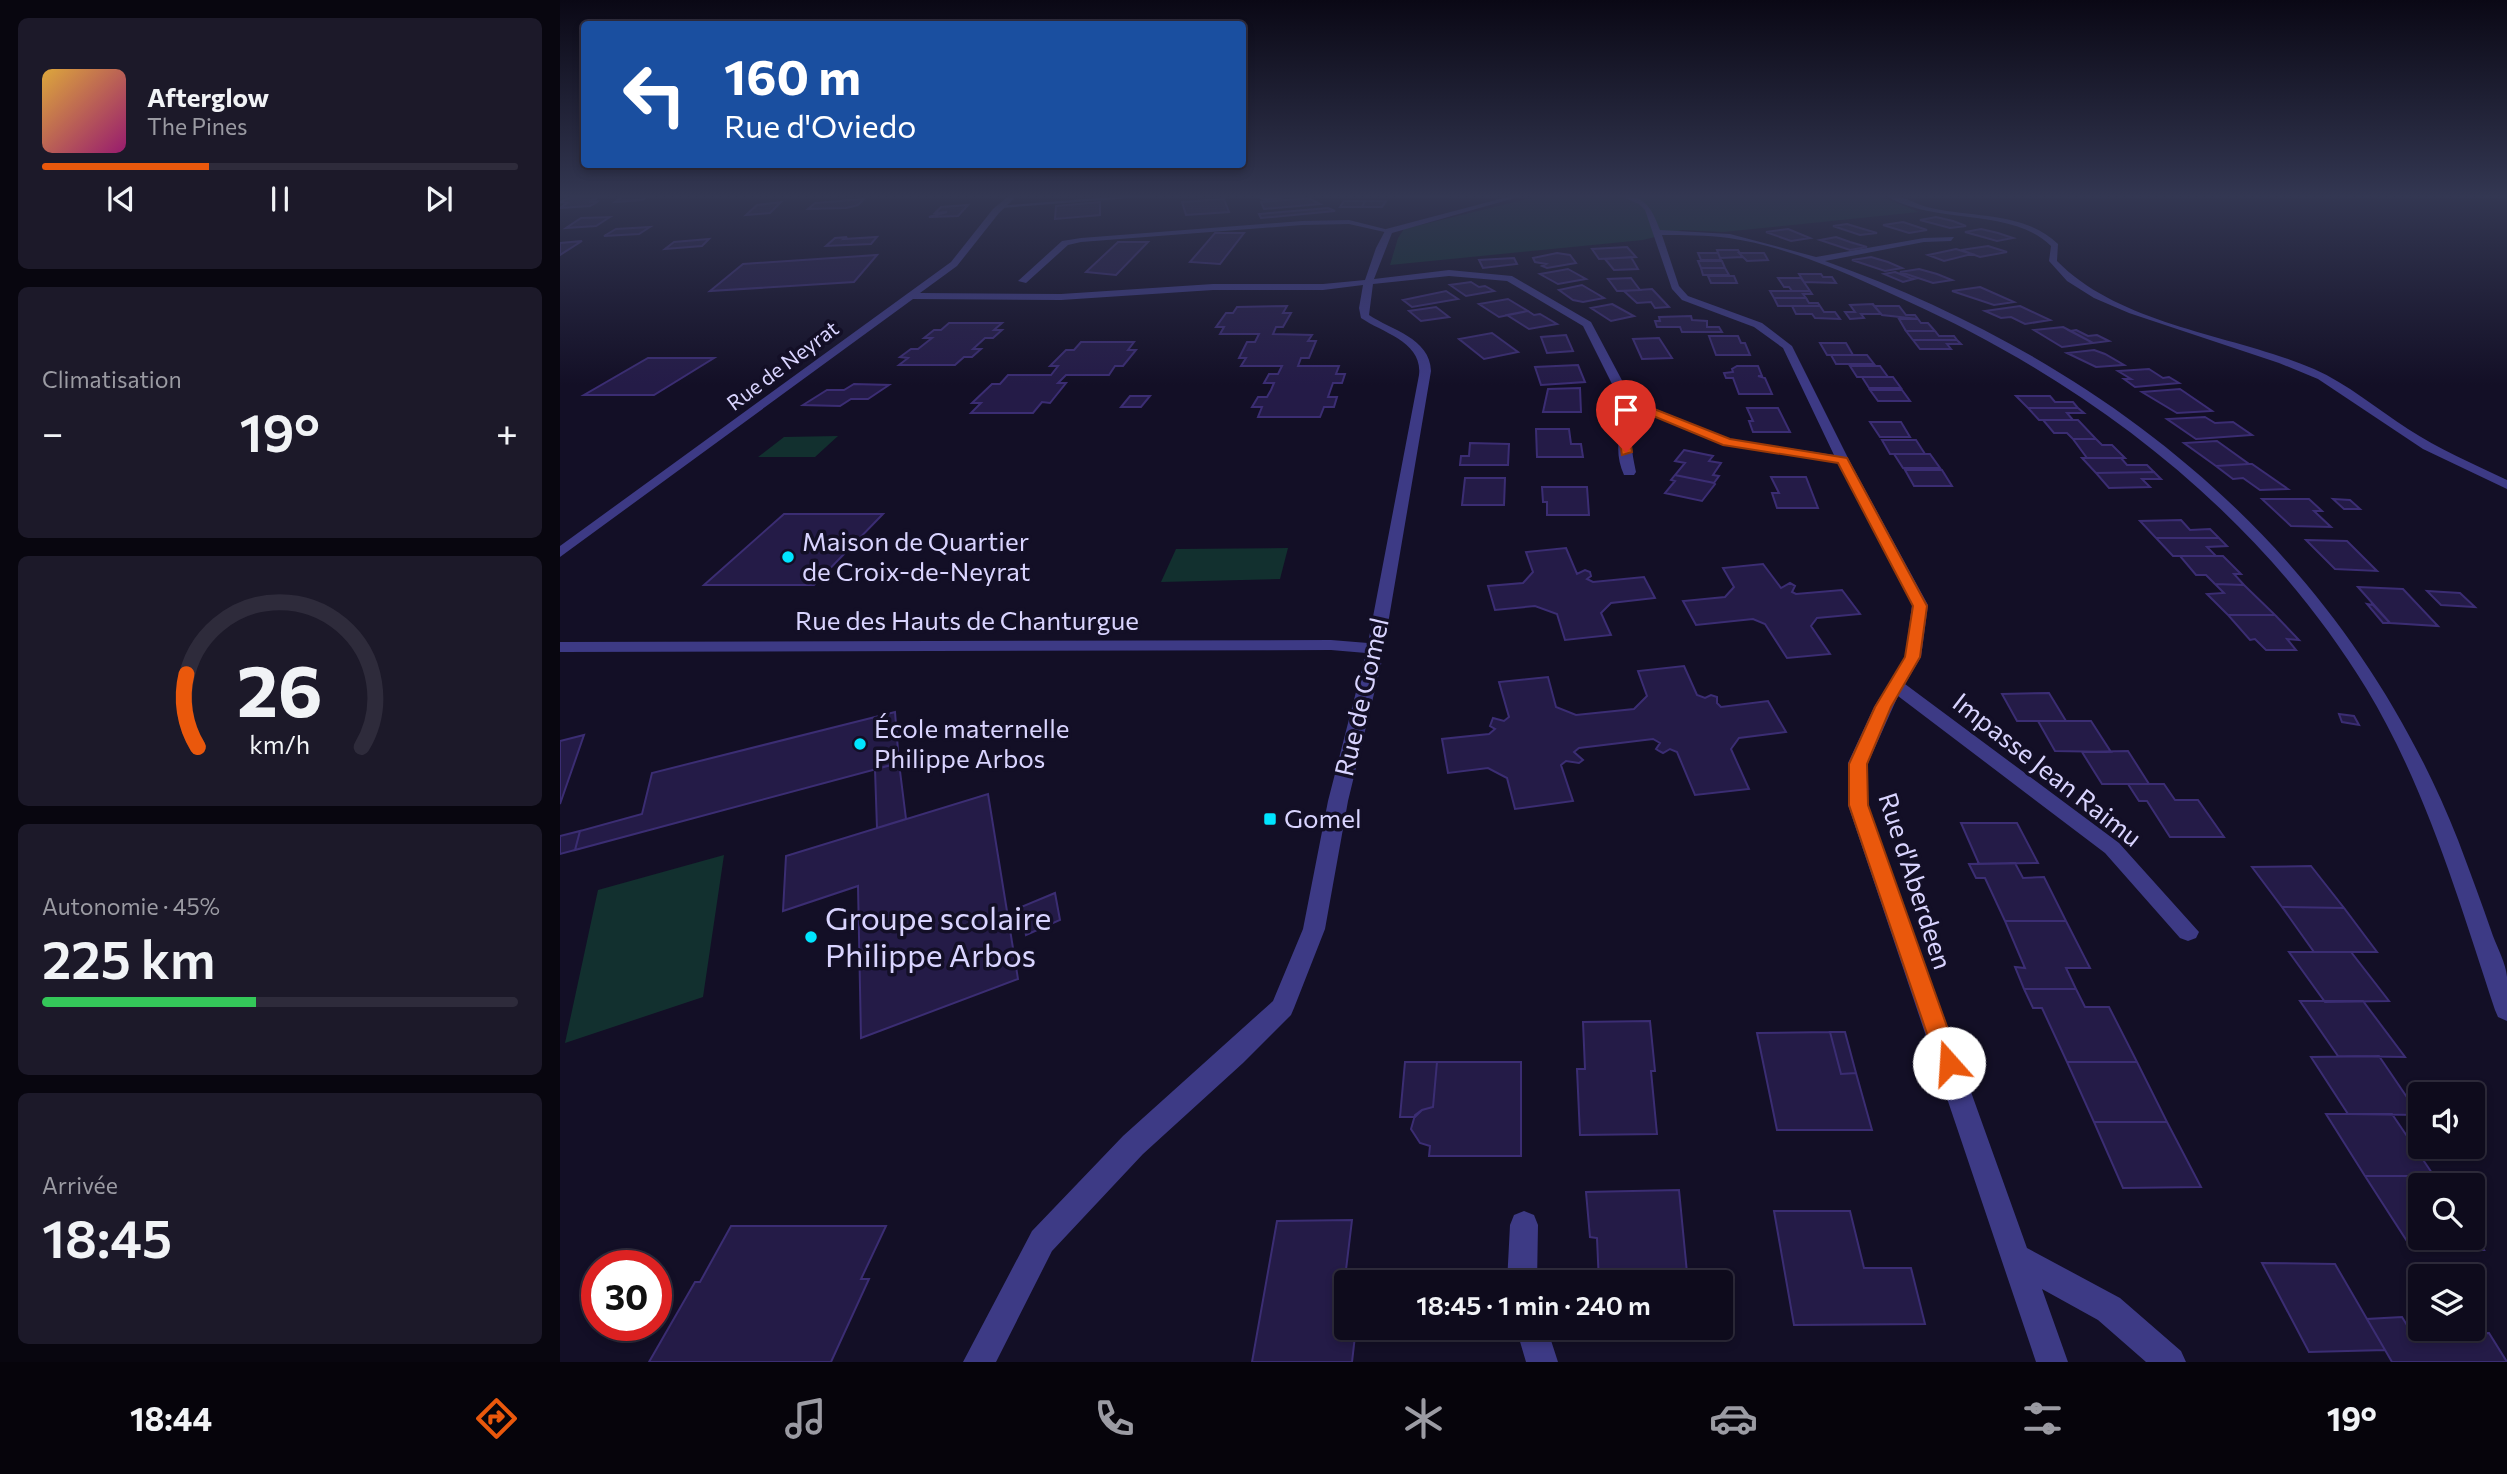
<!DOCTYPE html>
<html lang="fr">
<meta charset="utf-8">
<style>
:root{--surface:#0e0b1c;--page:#1c1929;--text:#f1f3f6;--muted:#9b9ba3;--line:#2e2b3b;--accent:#ea580c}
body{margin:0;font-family:Commissioner,sans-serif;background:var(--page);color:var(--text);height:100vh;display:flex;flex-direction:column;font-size:26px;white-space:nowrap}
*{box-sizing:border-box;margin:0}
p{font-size:23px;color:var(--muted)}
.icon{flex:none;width:38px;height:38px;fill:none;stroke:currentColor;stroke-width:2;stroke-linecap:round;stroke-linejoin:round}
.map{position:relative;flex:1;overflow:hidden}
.sheet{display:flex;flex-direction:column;gap:18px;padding:18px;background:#08060f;width:560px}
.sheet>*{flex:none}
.top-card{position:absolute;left:21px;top:21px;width:665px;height:147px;border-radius:7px;box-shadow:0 4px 10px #0003,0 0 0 2px var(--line);background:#1a4fa0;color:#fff;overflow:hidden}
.buttons{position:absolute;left:1848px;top:1082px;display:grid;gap:14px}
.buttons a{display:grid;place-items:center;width:77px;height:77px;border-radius:7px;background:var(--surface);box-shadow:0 4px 10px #0003,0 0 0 2px var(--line);font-size:35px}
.speed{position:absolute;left:21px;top:1250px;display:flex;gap:14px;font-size:35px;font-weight:700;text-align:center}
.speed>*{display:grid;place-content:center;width:91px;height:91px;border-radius:50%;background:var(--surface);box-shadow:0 4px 10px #0003,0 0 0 2px var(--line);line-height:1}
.speed .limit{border:10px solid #d22;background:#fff;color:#111}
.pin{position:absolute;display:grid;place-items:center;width:60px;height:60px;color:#fff;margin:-72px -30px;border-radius:50% 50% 50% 0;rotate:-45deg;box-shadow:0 0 7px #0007}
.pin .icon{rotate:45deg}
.me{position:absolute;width:77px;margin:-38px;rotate:341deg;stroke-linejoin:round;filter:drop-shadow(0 0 5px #0008)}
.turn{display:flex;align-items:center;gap:24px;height:147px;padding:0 28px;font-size:32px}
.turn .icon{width:91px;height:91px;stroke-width:2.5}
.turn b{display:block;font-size:49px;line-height:60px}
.big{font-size:52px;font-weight:600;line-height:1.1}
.sheet .tile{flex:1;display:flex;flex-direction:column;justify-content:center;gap:10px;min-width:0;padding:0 24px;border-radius:10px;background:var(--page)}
.sheet .dial{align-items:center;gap:0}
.dial svg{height:182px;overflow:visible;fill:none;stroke:var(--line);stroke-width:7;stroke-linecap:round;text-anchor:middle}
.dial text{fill:var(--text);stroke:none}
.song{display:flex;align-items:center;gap:21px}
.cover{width:84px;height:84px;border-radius:10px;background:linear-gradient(135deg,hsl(40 70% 55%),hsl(320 70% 35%))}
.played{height:7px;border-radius:4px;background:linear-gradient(90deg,var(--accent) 35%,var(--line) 35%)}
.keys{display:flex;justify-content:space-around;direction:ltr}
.heat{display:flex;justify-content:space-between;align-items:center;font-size:38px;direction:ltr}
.charge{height:10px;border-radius:5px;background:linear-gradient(90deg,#34c759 45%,var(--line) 0)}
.trip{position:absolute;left:774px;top:1270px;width:399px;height:70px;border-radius:7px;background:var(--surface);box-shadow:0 4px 10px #0003,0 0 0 2px var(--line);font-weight:600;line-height:70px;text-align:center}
.menu{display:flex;height:112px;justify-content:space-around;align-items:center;background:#06040b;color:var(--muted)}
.menu .icon{width:49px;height:49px}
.menu .on{color:var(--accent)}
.menu b{font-size:32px;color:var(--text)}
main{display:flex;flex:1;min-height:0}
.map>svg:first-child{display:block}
.green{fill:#12302f}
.building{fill:#241b47;stroke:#3b2d73;stroke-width:2}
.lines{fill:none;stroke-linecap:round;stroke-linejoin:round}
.lane{fill:#3d3a85;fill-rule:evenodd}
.street{fill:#3d3a85;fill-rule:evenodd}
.route{fill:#ea580c;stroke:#983908;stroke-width:2}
.poi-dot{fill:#00e5ff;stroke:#130f26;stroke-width:2.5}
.labels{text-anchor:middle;stroke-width:7;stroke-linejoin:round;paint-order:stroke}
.far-street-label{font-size:21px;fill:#d9d4ff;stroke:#130f26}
.poi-label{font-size:26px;fill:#d9d4ff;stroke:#130f26;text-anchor:start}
.street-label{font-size:26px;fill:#d9d4ff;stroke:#130f26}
.near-poi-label{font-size:32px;fill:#d9d4ff;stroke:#130f26;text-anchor:start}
</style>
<main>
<section class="sheet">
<div class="tile">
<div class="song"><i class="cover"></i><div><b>Afterglow</b><p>The Pines</p></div></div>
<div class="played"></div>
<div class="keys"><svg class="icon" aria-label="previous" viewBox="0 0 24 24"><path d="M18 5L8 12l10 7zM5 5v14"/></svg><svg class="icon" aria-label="pause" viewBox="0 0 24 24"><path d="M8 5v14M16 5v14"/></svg><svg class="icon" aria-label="next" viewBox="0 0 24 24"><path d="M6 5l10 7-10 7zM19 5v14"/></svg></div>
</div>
<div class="tile"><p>Climatisation</p>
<div class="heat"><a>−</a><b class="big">19°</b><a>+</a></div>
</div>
<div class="tile dial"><svg viewBox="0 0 100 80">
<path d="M14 69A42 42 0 1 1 86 69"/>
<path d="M14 69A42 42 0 0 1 9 37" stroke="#ea580c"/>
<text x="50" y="56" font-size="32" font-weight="700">26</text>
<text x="50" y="72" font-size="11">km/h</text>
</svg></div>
<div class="tile"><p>Autonomie · 45%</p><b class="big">225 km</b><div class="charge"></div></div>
<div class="tile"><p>Arrivée</p><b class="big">18:45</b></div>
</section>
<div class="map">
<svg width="1947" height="1362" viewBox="0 0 1947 1362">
<rect width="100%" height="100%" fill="#130f26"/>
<path class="green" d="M998 195H1317L1359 212 1163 232 1122 230 1083 240 830 265 838 238 844 229 979 196Z
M278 436 255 457H198L224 437Z
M728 548 720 579 601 582 616 549Z
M164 855 143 997 5 1043 38 890Z"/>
<path class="building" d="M65 195H90L82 200 55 202Z
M40 196 29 202 39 201 30 206 0 208 7 203 0 202 8 198Z
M748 198 760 204 704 209 701 202Z
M304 199 298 205 286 208 248 209 255 203Z
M664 199 669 212 626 215 622 202Z
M784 201H805L802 207H780Z
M805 201H826L822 207H802Z
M221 202 210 213 186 215 197 205Z
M540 202V215L495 219 496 206Z
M408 205 398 216 369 217 387 212 375 213 381 207Z
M768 208 775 211 701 218 699 214Z
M50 217 36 226 6 228 21 218Z
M1376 217 1393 221 1406 226 1390 228 1360 220Z
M1343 222 1367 230 1349 233 1323 225Z
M1287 224 1300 228 1317 233 1300 235 1273 226Z
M90 227 79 234 44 236 56 229Z
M1228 229 1250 238 1231 241 1206 232Z
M1421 229 1438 233 1453 238 1437 241 1405 232Z
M655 233H684L660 264 630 262Z
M287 237 284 239 317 237 311 244 266 246 275 238Z
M1276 237 1290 242 1307 247 1290 250 1260 240Z
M149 239 142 246 105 249 114 242Z
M22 241 0 255V243Z
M558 242H588L556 275 526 272Z
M1428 246 1447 252 1420 257 1401 250Z
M1067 247 1076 257 1039 259 1032 249Z
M1396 249 1412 254 1384 261 1368 255Z
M1157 250H1178L1182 257 1160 258Z
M997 253 1010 255 1016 263 987 268 982 266 986 264 975 262 973 258Z
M1138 253H1158L1161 260H1141Z
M1179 253H1204L1208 260 1187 261Z
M317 255 294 282 150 291 183 264Z
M1071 257 1078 269 1054 270 1045 259Z
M1311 257 1328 262 1342 268 1325 271 1292 260Z
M954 258 957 264 923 268 919 260Z
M1138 261H1162L1165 268H1141Z
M1141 268H1165L1169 275H1143Z
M1008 269 1026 279 998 284 980 274Z
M1359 269 1377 274 1392 280 1373 283 1340 272Z
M1335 272 1350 278 1354 279 1343 282 1324 274Z
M1239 274H1261L1263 277H1272L1276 283 1244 282Z
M1148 276H1174L1177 283H1151Z
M1071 278 1080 290 1057 291 1048 279Z
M1218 278H1241L1250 291H1232L1229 287H1224Z
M911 282 919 287 925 286 934 291 906 296 890 285Z
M1022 285 1044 298 1023 302 1013 300 999 290Z
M1420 287 1454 302 1434 305 1392 291Z
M1092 289 1109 307 1095 308 1091 302 1077 303 1064 291Z
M886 291 898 299 852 307 843 300Z
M1210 291H1250L1252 294H1243L1246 298H1214Z
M1214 298H1246L1249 303H1258L1260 306H1218Z
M948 299 968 311 939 317 919 304Z
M1052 304 1074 316 1051 321 1031 308Z
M1313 304 1321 314H1301L1304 318 1290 319 1285 312H1295L1290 305Z
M727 306 723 313H731L723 327H716L713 334 752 335 748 341H756L749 358H741L738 366H779L776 374H785L782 383H773L768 397H777L774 407H764L760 417H698L702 407H692L698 397H707L711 390 714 383H704L709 374H718L722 366H681L686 358H679L687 342H695L699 334H660L664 327H656L666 313H673L677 307Z
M1232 306H1260L1264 312H1275L1280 319 1255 318 1252 314H1236Z
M1314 306H1339L1346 315H1355L1358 319 1322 315Z
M1460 306 1490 320 1465 324 1451 317 1441 318 1425 311Z
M876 307 889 317 861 321 849 311Z
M968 311 974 315 980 314 997 324 969 329 947 315Z
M1131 316 1132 320 1147 321V327H1159L1162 332H1122L1120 327H1097L1095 321H1100L1099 317Z
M1339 319H1358L1361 323H1368L1375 331H1346Z
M389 323H442L434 330H442L433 338H425L413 349H421L412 357H404L395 365H339L348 358 340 357 351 349H358L372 338H364L374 330H381Z
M1503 327 1522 337 1533 343 1502 347 1474 330Z
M1516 330 1528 336 1537 335 1549 341 1533 343 1510 331Z
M1346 331H1375L1379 336H1394L1397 340H1353Z
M932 333 958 352 924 359 899 339Z
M1006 335 1013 351 987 353 981 337Z
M1149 336H1178L1181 343H1185L1190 355H1156Z
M1099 338 1112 358 1082 359 1073 339Z
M1353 340H1397L1401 344H1387L1391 349H1360Z
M521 342H574L568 350H576L563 366H555L549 375H506L498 383H506L490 403 482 402 473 413H411L421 403H412L432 384H440L448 375H491L498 366H490L506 350H514Z
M1260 343H1286L1293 355H1267Z
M1534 350 1545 354 1564 365 1536 367 1507 353Z
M1271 355H1307L1314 364H1276Z
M88 358H154L94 395H24Z
M1018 365 1025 382 981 385 975 367Z
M1177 366H1198L1202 376H1198L1205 378 1212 394H1179L1173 378H1166L1164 373 1173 372 1172 369Z
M1290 366H1320L1328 377H1297Z
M1589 369 1603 378 1609 377 1619 383 1575 387 1564 379H1571L1558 371Z
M1302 377H1333L1341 388H1309Z
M294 384 329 385 308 399H291L280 406 243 405 267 390H284Z
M1020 388 1021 412H983L988 389Z
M1620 389 1652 411 1617 413 1582 392Z
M1310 390H1342L1350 401H1318Z
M570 396H590L581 407H561Z
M1456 396H1490L1495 402H1513L1518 408H1468Z
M1187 408H1218L1230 432H1193L1189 421H1193Z
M1468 408H1518L1524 413H1507L1513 420H1479Z
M1645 417 1655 423 1673 422 1692 435 1636 439 1607 419Z
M1483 420H1518L1536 439H1513L1507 433H1494Z
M1310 422H1341L1350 437H1320Z
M976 429H1009L1011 444H1021L1023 457H977Z
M1513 439H1536L1542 445H1552L1565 458H1527Z
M1322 440H1356L1365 454H1330Z
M1657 441 1689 464 1656 466 1624 443Z
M910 443 949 444 948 465H900L901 456H909Z
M1124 450 1153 456 1149 461 1161 463 1153 475 1159 476 1154 483 1115 475 1125 463 1115 461Z
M1334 454H1370L1380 468H1343Z
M1522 458H1561L1567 465H1587L1594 472 1536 473Z
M1689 464H1692L1728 489 1700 490 1683 478 1673 479 1656 466Z
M1345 470H1382L1392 486H1354Z
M1594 472 1601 479H1582L1590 487 1549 488 1536 473Z
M1115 475 1154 483 1155 484 1142 501 1105 493 1115 481 1111 480Z
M1211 477H1246L1258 508H1217L1212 493H1219Z
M905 478H945L944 505H902Z
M982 487H1027L1029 515H987V502H983Z
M1702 499H1749L1762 511H1754L1771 527 1731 526Z
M1773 499 1790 500 1800 509H1784Z
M224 514H323L254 585H144Z
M1621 520 1630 530 1650 529 1659 538H1596L1580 521Z
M1596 538H1659L1667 546 1647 547 1656 556H1613Z
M1746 540 1787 541 1817 571 1775 569Z
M1006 548 1017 574 1025 570 1030 572 1031 576 1027 579 1033 582 1084 577 1095 598 1051 603 1041 613 1051 635 1005 640 997 614 975 606 935 610 928 586 963 583 973 572 966 552Z
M1620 556H1663L1681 574H1674L1684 585 1655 584 1646 575H1636Z
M1203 564 1221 588 1230 583 1235 586 1232 592 1236 594 1282 590 1300 614 1257 618 1251 626 1270 654 1227 658 1205 624 1193 619 1136 625 1123 601 1165 597 1174 587 1163 568Z
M1655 584 1684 585 1715 615H1668L1647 594 1664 593Z
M1798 587 1843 589 1878 626 1830 623Z
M1867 591 1900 593 1915 607 1881 605Z
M1807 604 1813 605 1830 623H1823Z
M1668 615H1715L1739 640 1727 639 1736 650H1706L1695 639 1690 640Z
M1124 666 1137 695 1145 698 1151 695 1157 697V703L1161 707 1208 701 1226 732 1179 738 1171 749 1189 789 1135 795 1117 752 1110 749 1103 753 1099 751 1096 749 1100 743 1093 739 1019 748 1014 752 1023 760 1019 763 1006 761 1001 765 1013 801 955 809 947 778 928 768 888 773 882 739 929 734 935 729 930 726 933 718 944 721 949 717 939 682 988 677 996 707 1016 715 1074 709 1087 696 1078 671Z
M1489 693 1506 721H1457L1442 694Z
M335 712 339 763 15 850 20 831 82 814 92 773Z
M1779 714 1794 716 1799 725 1782 722Z
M1478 721H1531L1551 752 1495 751Z
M24 735 0 804V741Z
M1568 751 1589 784H1542L1522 752Z
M339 763 346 819 317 828 315 769Z
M1568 784H1604L1615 800H1638L1664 837H1610L1587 801H1579Z
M428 794 458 979 301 1038 298 886 223 911 226 856Z
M1401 823H1457L1478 863 1419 864Z
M20 831 15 850 0 854V836Z
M1455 863 1463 878 1484 877 1506 921H1445L1425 878H1416L1409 864Z
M1751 866 1784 908 1722 907 1692 867Z
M495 893 500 920 466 935 461 907Z
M1722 907 1784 908 1817 952H1754Z
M1445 921H1506L1530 968H1506L1516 989H1464L1455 967 1465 968Z
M1729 952H1791L1829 1001 1765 1002Z
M1464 989H1516L1525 1007H1549L1577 1062H1507L1482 1008H1473Z
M1740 1001H1803L1845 1057 1778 1056Z
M1090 1021 1095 1071H1091L1097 1134 1020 1135 1017 1069H1025L1023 1022Z
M1270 1032 1281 1074 1296 1073 1312 1130H1217L1197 1033Z
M1270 1032H1285L1296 1073 1281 1074Z
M1819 1056 1859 1115 1788 1114 1751 1057Z
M845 1062H877L873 1107 862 1110 855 1117H840Z
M877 1062H961V1156H869L870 1146 860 1143 851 1129 855 1115 862 1110 873 1107Z
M1507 1062H1577L1607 1122H1534Z
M1766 1114H1832L1874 1176H1805Z
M1534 1122H1607L1641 1187 1563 1188Z
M1805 1176H1874L1880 1185H1860V1237H1913V1233L1924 1250 1852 1249Z
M1119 1190 1128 1283H1039L1037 1238 1030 1237 1026 1192Z
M1214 1211H1290L1304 1268H1351L1365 1324 1234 1325Z
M792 1220 778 1336H795L792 1362H692L717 1221Z
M171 1226H326L301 1279H309L271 1362H89L135 1282H140Z
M1702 1263 1775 1264 1825 1350 1749 1352Z
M801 1279V1283H786V1328H796L795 1336H778L784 1280Z
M1842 1317 1853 1335 1929 1333 1947 1362H1832L1807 1319Z
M1077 1328H1133L1134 1341 1078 1339Z"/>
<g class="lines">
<path class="lane" d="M576 195H609L441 208 437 206Z
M692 195 741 196 705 201Z
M789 220 833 231 829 233 789 224 742 225 521 242 508 245 466 283 458 281 502 241 521 238 742 221Z"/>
<path class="street" d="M450 195H458L439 213 397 266 360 293 501 294 653 284H763L805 280 816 248 826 229 955 195H965L832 233 814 279 889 270 952 276 1031 322 1065 386 1088 406 1170 439 1274 455 1223 348 1194 327 1122 300 1112 289 1085 210 1079 204 1058 195C1084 194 1092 208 1100 230L1170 234 1256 257 1364 238 1394 237 1391 241 1364 242 1265 261C1552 364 1784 552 1898 840 1910 872 1922 904 1933 936 1938 949 1946 964 1947 977 1947 991 1947 1006 1947 1021L1938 1017 1935 1010C1899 901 1866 787 1806 688 1699 513 1531 384 1347 301 1291 275 1230 247 1169 238 1146 235 1124 235 1102 235L1119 286 1128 296 1202 323 1232 346 1289 460 1368 605 1361 657 1345 684 1559 843 1639 932 1636 938 1628 941 1620 938 1545 853 1338 696 1308 763V805L1467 1248 1560 1298 1621 1351 1626 1362H1586L1538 1320 1482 1289 1508 1362H1476L1288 805V763L1314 707 1345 657 1352 605 1278 463 1163 445 1086 413C1067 431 1071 448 1076 472L1074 475H1064C1053 450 1058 426 1077 408L1054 388 1023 326 947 281 889 276 813 284 809 315C831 330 870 338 871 371L821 665 788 801 765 929 734 1008 731 1015 683 1063 583 1154 492 1251 436 1362H403L472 1231 563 1136 713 1001 743 929 768 801 806 653 771 650 0 652V642L771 640 808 643 859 375C863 342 823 333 801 318L799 308 803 285 763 290H653L501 300 353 299 0 557V546L391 262 433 209Z
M789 195H889L885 197Z
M1325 195C1340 194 1353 203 1367 207 1410 218 1464 211 1498 244L1497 261C1561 326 1672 334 1754 369 1788 384 1817 409 1848 429 1879 449 1913 464 1947 480V489L1863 449 1758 379 1719 363 1569 313 1534 298 1507 281 1489 261 1491 246C1450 206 1373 226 1325 195Z
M964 1211 974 1215 978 1225 977 1283H947L950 1225 954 1215Z
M956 1328H987L998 1362H966Z"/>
</g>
<linearGradient id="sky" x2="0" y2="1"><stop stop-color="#0a0815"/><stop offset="0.51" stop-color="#333752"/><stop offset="1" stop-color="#333752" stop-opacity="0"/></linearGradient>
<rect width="1947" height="385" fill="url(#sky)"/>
<path class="route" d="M1084 405 1170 439 1287 458 1367 606 1360 657 1331 707 1307 764 1308 805 1400 1063 1397 1071 1389 1074 1381 1071 1377 1063 1289 805V764L1315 707 1345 657 1353 606 1278 463 1163 445 1086 413 1069 433 1072 452 1062 455 1058 433 1067 418Z"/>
<g class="poi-dot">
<circle cx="228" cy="557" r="7"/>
<circle cx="300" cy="744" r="7"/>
<rect x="703" y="812" width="14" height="14" rx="3.5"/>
<circle cx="251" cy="937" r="7"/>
</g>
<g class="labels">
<g class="far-street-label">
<text transform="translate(223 366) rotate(-37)" y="7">Rue de Neyrat</text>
</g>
<g class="poi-label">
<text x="242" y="551">Maison de Quartier<tspan x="242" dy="30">de Croix-de-Neyrat</tspan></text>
<text x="314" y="738">École maternelle<tspan x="314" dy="30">Philippe Arbos</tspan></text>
<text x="724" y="828">Gomel</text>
</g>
<g class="street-label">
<text x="407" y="630">Rue des Hauts de Chanturgue</text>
<text transform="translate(802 697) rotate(-77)" y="9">Rue de Gomel</text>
<text transform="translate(1487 770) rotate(38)" y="9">Impasse Jean Raimu</text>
<text transform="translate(1355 881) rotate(72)" y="9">Rue d'Aberdeen</text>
</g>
<g class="near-poi-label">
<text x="265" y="930">Groupe scolaire<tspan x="265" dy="37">Philippe Arbos</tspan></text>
</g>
</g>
</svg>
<div class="buttons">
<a><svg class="icon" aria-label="sound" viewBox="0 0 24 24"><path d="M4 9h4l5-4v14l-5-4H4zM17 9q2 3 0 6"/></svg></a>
<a><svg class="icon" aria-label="search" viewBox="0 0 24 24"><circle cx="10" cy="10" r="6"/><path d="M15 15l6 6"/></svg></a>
<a><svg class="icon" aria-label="layers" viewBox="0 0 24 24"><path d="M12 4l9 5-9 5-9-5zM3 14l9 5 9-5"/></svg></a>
</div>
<div class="speed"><div class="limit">30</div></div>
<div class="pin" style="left:1066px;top:452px;background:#d93025"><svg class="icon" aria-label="arrive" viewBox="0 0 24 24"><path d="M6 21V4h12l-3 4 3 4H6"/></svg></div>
<svg class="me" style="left:1389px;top:1063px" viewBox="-20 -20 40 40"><circle r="19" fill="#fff"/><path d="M0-13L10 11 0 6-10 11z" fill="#ea580c"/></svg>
<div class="trip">18:45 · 1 min · 240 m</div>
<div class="top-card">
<div class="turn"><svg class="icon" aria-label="left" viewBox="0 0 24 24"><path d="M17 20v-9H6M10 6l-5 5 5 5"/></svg><div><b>160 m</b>Rue d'Oviedo</div></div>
</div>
</div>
</main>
<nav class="menu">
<b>18:44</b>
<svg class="icon on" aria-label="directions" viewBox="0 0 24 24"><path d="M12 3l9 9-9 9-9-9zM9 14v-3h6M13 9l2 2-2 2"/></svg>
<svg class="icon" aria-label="music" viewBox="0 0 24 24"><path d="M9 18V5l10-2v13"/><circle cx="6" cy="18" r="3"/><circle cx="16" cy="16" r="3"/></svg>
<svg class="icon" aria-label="phone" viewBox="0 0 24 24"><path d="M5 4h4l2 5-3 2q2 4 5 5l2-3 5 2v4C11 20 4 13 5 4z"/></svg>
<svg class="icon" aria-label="climate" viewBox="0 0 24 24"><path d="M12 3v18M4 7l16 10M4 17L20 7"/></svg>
<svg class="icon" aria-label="car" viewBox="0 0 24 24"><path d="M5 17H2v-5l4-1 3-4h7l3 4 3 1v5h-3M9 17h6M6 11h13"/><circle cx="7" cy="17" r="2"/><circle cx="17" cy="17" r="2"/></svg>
<svg class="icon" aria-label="filters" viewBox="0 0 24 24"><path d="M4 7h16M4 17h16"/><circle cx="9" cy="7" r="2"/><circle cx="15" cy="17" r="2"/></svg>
<b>19°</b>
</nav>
